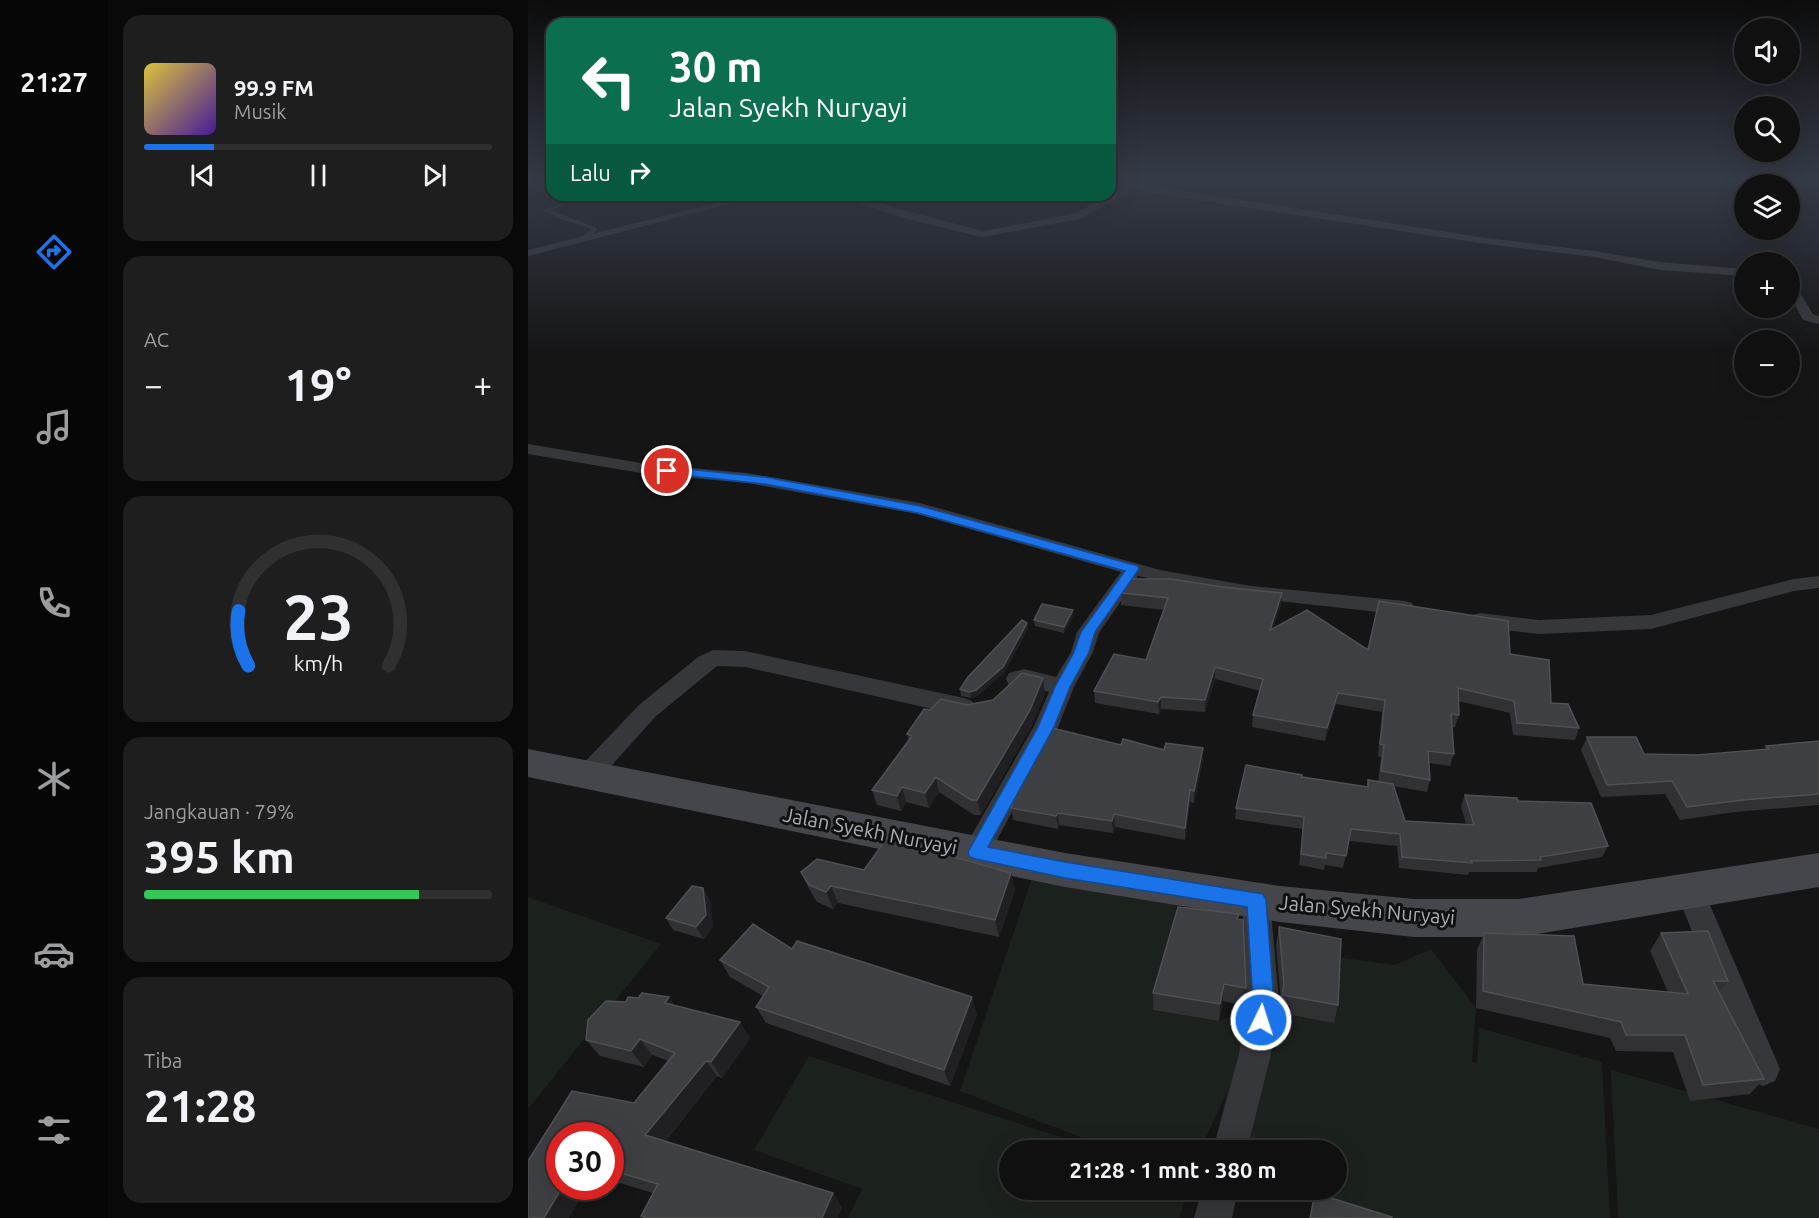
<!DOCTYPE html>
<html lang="id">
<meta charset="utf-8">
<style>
:root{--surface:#101010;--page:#1e1e1e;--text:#f1f3f6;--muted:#9c9d9f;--line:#303030;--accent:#1a73e8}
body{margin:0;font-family:Ubuntu,sans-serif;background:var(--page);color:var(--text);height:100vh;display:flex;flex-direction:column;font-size:22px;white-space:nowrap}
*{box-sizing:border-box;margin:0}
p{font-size:20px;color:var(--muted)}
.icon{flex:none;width:33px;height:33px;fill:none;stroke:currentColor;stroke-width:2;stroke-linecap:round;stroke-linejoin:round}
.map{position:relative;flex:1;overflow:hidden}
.sheet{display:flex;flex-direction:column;gap:15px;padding:15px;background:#090909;width:420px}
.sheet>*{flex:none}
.banner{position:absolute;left:18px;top:18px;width:570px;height:183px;border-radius:18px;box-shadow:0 6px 24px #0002,0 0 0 2px var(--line);background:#0b6e4f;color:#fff;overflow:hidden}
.controls{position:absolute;left:1206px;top:18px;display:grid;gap:12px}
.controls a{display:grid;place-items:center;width:66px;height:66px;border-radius:50%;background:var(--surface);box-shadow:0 6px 24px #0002,0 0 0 2px var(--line);font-size:30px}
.speed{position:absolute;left:18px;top:1122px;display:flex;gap:12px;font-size:30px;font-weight:700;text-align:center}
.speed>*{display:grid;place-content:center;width:78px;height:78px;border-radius:50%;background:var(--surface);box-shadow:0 6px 24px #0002,0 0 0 2px var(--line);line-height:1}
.speed .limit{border:9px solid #d22;background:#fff;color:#111}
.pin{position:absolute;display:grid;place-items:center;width:51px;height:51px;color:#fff;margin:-26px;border:3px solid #fff;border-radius:50%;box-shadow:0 2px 6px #0007}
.me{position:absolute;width:66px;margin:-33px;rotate:4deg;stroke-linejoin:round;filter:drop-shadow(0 0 4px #0008)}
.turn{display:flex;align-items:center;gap:21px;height:126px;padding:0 24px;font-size:27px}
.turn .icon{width:78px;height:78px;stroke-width:2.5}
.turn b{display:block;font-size:42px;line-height:51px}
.then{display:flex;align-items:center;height:57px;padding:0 24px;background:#0003;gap:12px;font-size:22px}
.big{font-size:45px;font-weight:700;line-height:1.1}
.sheet .tile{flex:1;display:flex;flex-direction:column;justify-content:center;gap:9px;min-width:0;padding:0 21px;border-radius:18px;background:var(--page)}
.sheet .dial{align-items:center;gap:0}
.dial svg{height:156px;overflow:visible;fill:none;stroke:var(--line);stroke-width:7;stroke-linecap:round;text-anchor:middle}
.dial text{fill:var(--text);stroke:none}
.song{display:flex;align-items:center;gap:18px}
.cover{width:72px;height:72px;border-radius:9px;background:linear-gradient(135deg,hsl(50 70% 55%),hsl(260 70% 35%))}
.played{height:6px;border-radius:3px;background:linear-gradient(90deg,var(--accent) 20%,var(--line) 20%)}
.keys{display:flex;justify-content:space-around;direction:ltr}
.heat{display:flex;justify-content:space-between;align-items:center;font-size:33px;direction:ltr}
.charge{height:9px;border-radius:4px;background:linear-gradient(90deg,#34c759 79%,var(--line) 0)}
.trip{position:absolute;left:471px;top:1140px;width:348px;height:60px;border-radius:30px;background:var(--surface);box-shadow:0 6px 24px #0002,0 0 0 2px var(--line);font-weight:700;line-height:60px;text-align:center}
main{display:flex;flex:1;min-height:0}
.menu{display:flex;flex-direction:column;width:108px;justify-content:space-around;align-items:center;background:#060606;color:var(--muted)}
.menu .icon{width:42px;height:42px}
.menu .selected{color:var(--accent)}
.menu b{font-size:27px;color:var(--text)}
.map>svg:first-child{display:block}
.green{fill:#1b211c}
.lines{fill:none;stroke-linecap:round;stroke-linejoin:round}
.service{fill:#36373b;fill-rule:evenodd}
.minor{fill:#36373b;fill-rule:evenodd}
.secondary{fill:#44464b;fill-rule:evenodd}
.wall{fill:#313134}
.shaded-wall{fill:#202022}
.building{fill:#3e3f42;stroke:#4e5054;stroke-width:1.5}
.route{fill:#1a73e8;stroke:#114b97;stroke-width:1.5}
.labels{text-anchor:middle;stroke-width:6;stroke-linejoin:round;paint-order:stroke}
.near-street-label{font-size:20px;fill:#a8adb5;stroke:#101011}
</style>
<main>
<nav class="menu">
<b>21:27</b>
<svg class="icon selected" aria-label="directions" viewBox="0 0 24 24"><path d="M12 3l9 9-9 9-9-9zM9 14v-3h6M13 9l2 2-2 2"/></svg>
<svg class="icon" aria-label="music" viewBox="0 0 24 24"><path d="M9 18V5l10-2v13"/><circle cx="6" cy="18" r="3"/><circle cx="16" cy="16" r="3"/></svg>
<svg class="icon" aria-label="phone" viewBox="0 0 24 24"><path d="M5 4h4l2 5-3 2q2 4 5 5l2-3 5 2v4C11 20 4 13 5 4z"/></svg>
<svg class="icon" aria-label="climate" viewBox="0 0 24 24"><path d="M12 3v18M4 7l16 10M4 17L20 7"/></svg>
<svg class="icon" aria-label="car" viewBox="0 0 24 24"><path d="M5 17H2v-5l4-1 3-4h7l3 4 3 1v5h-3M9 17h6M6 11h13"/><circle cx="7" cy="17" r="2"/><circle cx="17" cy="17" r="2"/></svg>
<svg class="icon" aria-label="filters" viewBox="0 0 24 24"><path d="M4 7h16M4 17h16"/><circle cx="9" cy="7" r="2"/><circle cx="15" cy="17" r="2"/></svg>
</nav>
<section class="sheet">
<div class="tile">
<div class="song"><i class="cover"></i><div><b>99.9 FM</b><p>Musik</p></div></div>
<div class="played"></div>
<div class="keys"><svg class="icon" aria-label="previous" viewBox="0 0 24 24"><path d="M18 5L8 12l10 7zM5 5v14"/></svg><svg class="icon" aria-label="pause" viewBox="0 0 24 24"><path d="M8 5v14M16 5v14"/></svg><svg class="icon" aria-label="next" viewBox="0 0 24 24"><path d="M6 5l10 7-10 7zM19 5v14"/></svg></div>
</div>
<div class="tile"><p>AC</p>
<div class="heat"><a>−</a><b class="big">19°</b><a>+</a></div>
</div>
<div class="tile dial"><svg viewBox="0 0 100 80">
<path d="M14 69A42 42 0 1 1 86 69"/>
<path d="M14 69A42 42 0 0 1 9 41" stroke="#1a73e8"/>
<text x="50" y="56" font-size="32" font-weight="700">23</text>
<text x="50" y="72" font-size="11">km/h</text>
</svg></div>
<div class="tile"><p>Jangkauan · 79%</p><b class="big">395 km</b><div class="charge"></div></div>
<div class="tile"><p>Tiba</p><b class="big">21:28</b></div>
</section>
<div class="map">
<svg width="1291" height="1218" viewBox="0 0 1291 1218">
<rect width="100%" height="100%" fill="#151516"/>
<path class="green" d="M506 872 650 900 626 1010 691 1021 727 1008 806 1023 809 957 867 965 903 949 948 1008 944 1062 949 1064 951 1028 1074 1062 1082 1218H852L765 1190H808V1150H685L699 1092 672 1150H586L432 1091Z
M0 897 133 944 0 1109Z
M281 1056 573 1150H482V1190H658L652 1218H320L334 1189 226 1150Z
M1083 1070 1291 1129V1218H1090Z"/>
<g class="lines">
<path class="service" d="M32 204 37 205 23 210 69 228V230L61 237 62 239 54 237 63 229 33 219 15 210Z"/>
<path class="minor" d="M592 181 958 238 1066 251 1132 262 1216 269V276L1132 270 1066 257 958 244 605 190 552 219 454 237 383 220 304 195H320L454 231 545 214 597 187Z
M220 195H237L0 256V250Z
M1268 292 1272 293 1285 314 1291 316V324L1275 320 1262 296Z
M0 444 119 464 219 473 392 503 632 570 723 586 877 601 884 603 887 608 884 613 877 615 723 598 610 576 571 633 565 652 546 687 530 727 458 860 448 864 438 860 434 852 506 726 521 692 496 685 489 687 481 685 478 679 481 673 496 669 528 677 543 652 549 632 593 572 389 514 219 483 119 474 0 454Z
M1291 576V588L1266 591 1123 629 1011 634 952 627 944 625 941 620 944 615 952 613 1011 620 1123 615 1266 579Z
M185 650 217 651 436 698 444 701 448 707 444 713 436 716 217 667 189 666 127 717 68 783 59 786 50 783 46 776 50 769 111 705 170 657Z
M1162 879 1172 882 1176 891 1252 1069 1247 1081 1235 1086 1223 1081 1148 891 1152 882Z
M728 887 738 891 742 900 751 1002 743 1054 719 1150H685L711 1054 719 1002 714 900 718 891Z
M674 1190H710L704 1218H666Z"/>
<path class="secondary" d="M0 749 537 853 752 886 886 899H991L1291 853V887L991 937H886L752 922 537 887 0 777Z"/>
</g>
<path class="wall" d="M694 587 754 593 753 604 745 628 840 650 982 654 1023 703 1051 728 1047 740 985 735 982 713 930 701 931 715 927 727H924L926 754 922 766 901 763 902 780 899 792 865 786 877 821 938 824 933 806 937 795 990 801 1080 846 1074 857 1010 868 1009 872H941L940 875 871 868 869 846 821 841 815 868 797 865 796 870 771 865 775 829 707 819 708 808 774 777 839 787 840 780 850 782 853 757 850 756 854 712 808 704 797 741 724 727 725 715 732 691 687 679 677 712 633 709 631 714 567 703 566 691 618 660 636 610 593 605V593Z
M545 616 536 633 507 626 506 620Z
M499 623 500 629 476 673 449 696 443 698 433 696 432 689Z
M517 694 504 725 453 815H446L411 792 401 808 378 802 373 811 349 805 344 790 381 741 379 734 402 710Z
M1059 737 1116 754 1169 755 1236 750 1238 746 1291 741V805L1207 812 1152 820 1137 794 1073 797 1053 750Z
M675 748V760L666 803 662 802 657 840 587 827 585 833 531 825 530 829 485 820 483 802 636 750Z
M336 870 483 873 487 890 471 937 310 903 305 909 289 902 281 889 273 872Z
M175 888 182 901 185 927 176 939 145 930 138 918Z
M710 919 718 988 716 1006 695 1001 691 1021 625 1010V993Z
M751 927 810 1005 806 1023 752 1013 753 1002 748 945Z
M956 933 1055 984 1140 992 1122 951 1133 933 1200 981 1191 993 1236 1079 1222 1094 1162 1101 1145 1052 1088 1051 1082 1038 948 1008 949 950Z
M264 949 449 1014 422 1086 238 1023 228 1007 235 996 202 977 192 960Z
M98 1002 147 1005 222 1038 194 1078 189 1076 137 1142 305 1193 314 1208 309 1218H116L113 1216 125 1193 82 1180V1136L0 1161 106 1103 141 1061 124 1055 116 1067 72 1056 58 1040Z"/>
<path class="shaded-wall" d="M754 593 753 604 741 641 742 630Z
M545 610V616L536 633V627Z
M499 623 500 629 476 673 449 696 443 698 442 692Z
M687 667V679L677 712V700Z
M515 678 517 694 504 725 453 815 449 800Z
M810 693 808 704 797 741 799 728Z
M633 697V709L631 714 630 702Z
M675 748V760L666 803V791Z
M408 777 411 792 401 808 397 793Z
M374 787 378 802 373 811 369 796Z
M662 790V802L657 840V828Z
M530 813 531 825 530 829 528 816Z
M586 814 587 827 585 833 584 821Z
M483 873 487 890 471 937 467 920Z
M303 886 310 903 305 909 298 892Z
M175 888 182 901 185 927 176 939 168 927Z
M696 984 695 1001 691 1021 692 1004Z
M141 997 152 1013 137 1003Z
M444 997 449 1014 422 1086 416 1070Z
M212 1022 222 1038 194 1078 183 1062Z
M112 1039 124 1055 116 1067 103 1051Z
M178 1061 189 1076 130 1150 117 1135Z
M35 1186H60L41 1218H16Z
M305 1193 314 1208 309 1218H294Z"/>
<path class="building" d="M602 579H644L694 587 754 593 742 630 779 610 840 650 851 601 980 621 982 654 1021 660 1023 703 1040 704 1051 728 989 723 986 701 930 688 931 715 923 714 926 754 900 751 902 780 853 771 856 745 852 744 857 700 810 693 799 728 725 715 735 679 687 667 677 700 633 697 630 702 566 691 586 654 618 660 640 598 593 593Z
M514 604 545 610 536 627 506 620Z
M494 620 499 623 475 667 448 690 442 692 432 689 440 677Z
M494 673 515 678 502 710 449 800H443L408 777 397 793 374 787 369 796 344 790 384 736 379 734 396 709 402 710 413 699 439 705 465 700Z
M524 728 593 745 595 739 636 750 638 743 675 748 666 791 662 790 657 828 586 814 584 821 530 813 528 816 483 808 485 802H483Z
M1059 737H1108L1116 754 1169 755 1241 749 1238 746 1291 741V794L1215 800 1159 807 1144 781 1079 785Z
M718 765 774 775V777L840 787V780L865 784 877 821 946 825 937 795 989 798 990 801 1063 803 1080 846 1012 857 1013 860 943 861 944 863 874 857 872 834 823 829 818 856 798 853V858L773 854 776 817 708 808Z
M359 838 483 873 467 920 303 886 298 892 281 885 273 872 289 859 336 870Z
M164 886 175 888 178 915 168 927 138 918Z
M650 907 711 914 709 919 715 920 718 988 696 984 692 1004 625 993Z
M225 924 264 949 269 941 444 997 416 1070 228 1007 241 987 192 960Z
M751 927 813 939 810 1005 754 995 756 984Z
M1180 931 1200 981H1185L1236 1079 1175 1085 1157 1035H1098L1093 1022 955 991 956 933 1046 936 1055 984 1160 994 1133 933Z
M114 993 141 997 137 1003 212 1022 183 1062 178 1061 117 1135 305 1193 294 1218H120L113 1216 130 1184 82 1170V1136H32V1186H35L16 1218H0V1161L44 1091 106 1103 147 1053 112 1039 103 1051 58 1040 60 1020 78 1001 98 1002 100 997 110 998Z
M787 1193 864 1217V1218H782Z"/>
<linearGradient id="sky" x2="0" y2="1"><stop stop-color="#0c0c0c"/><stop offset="0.51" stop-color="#353b47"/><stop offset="1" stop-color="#353b47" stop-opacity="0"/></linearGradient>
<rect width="1291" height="352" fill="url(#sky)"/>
<path class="route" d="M139 467 237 477 392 506 610 566 611 569 567 632 561 652 542 687 526 727 460 847 537 862 735 894 738 900 746 1002 740 1027 733 1030 725 1027 722 1020 725 1002 719 907 537 878 448 859 442 857 440 852 510 727 527 687 546 652 553 632 597 571 390 513 237 484 135 473 134 471Z"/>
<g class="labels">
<g class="near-street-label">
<text transform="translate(342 831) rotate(11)" y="7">Jalan Syekh Nuryayi</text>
<text transform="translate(839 910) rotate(5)" y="7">Jalan Syekh Nuryayi</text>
</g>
</g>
</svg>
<div class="controls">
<a><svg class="icon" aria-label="sound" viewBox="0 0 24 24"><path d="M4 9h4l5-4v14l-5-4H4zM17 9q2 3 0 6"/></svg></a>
<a><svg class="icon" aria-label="search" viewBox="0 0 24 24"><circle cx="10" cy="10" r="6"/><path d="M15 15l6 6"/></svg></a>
<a><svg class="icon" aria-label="layers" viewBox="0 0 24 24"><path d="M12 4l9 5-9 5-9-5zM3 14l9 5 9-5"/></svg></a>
<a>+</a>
<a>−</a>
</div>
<div class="speed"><div class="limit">30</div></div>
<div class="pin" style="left:139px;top:471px;background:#d93025"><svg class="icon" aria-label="arrive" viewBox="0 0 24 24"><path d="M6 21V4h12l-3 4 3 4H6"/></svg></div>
<svg class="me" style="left:733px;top:1020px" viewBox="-20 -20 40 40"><circle r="17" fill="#1a73e8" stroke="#fff" stroke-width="3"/><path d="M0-11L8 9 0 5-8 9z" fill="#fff"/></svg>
<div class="trip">21:28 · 1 mnt · 380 m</div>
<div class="banner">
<div class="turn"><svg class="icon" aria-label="left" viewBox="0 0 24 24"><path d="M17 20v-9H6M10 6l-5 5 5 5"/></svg><div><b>30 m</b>Jalan Syekh Nuryayi</div></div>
<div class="then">Lalu<svg class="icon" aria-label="right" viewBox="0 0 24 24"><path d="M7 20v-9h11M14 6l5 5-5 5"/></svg></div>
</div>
</div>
</main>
